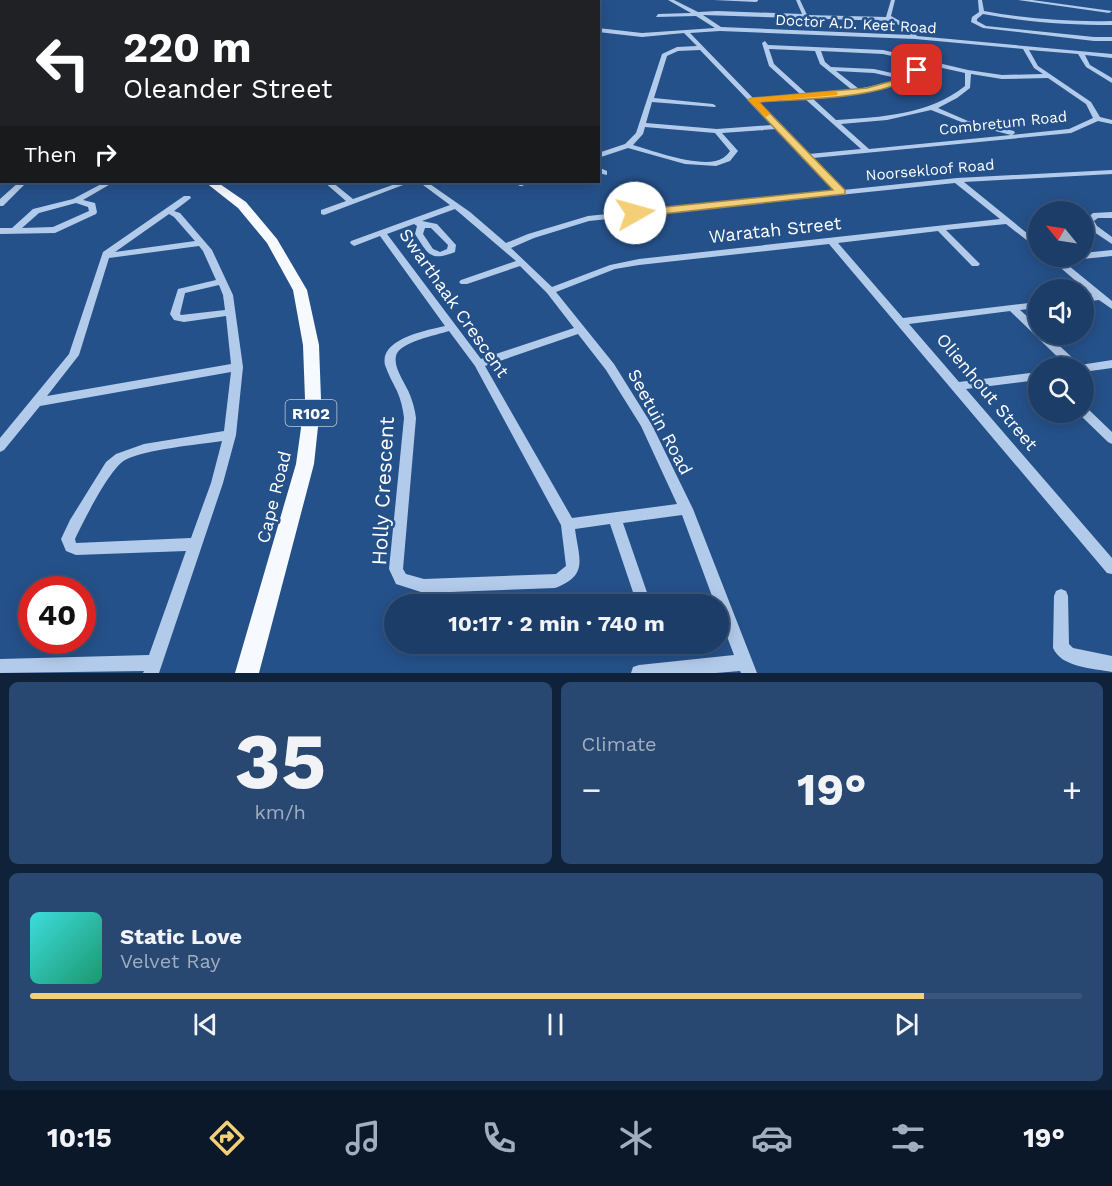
<!DOCTYPE html>
<meta charset="utf-8">
<style>
:root{--surface:#1c3d68;--page:#294871;--text:#f1f3f6;--muted:#a0aec0;--line:#3a567c;--accent:#f3d077}
body{margin:0;font-family:"Work Sans",sans-serif;background:var(--page);color:var(--text);height:100vh;display:flex;flex-direction:column;font-size:22px;white-space:nowrap}
*{box-sizing:border-box;margin:0}
p{font-size:20px;color:var(--muted)}
.icon{flex:none;width:33px;height:33px;fill:none;stroke:currentColor;stroke-width:2;stroke-linecap:round;stroke-linejoin:round}
.map{position:relative;height:673px;overflow:hidden}
.side{display:flex;flex-direction:column;gap:9px;padding:9px;background:#0f2239;flex:1}
.side>*{flex:none}
.banner{position:absolute;left:0px;top:0px;width:600px;height:183px;box-shadow:0 3px 15px #0003,0 0 0 2px var(--line);background:#202124;color:#fff;overflow:hidden}
.needle{width:39px;rotate:300deg}
.controls{position:absolute;left:1028px;top:201px;display:grid;gap:12px}
.controls a{display:grid;place-items:center;width:66px;height:66px;border-radius:50%;background:var(--surface);box-shadow:0 3px 15px #0003,0 0 0 2px var(--line);font-size:30px}
.speed{position:absolute;left:18px;top:576px;display:flex;gap:12px;font-size:30px;font-weight:700;text-align:center}
.speed>*{display:grid;place-content:center;width:78px;height:78px;border-radius:50%;background:var(--surface);box-shadow:0 3px 15px #0003,0 0 0 2px var(--line);line-height:1}
.speed .limit{border:9px solid #d22;background:#fff;color:#111}
.pin{position:absolute;display:grid;place-items:center;width:51px;height:51px;color:#fff;margin:-26px;border-radius:12px;box-shadow:0 3px 9px #0006}
.me{position:absolute;width:66px;margin:-33px;rotate:83deg;stroke-linejoin:round;filter:drop-shadow(0 0 4px #0008)}
.turn{display:flex;align-items:center;gap:21px;height:126px;padding:0 24px;font-size:27px}
.turn .icon{width:78px;height:78px;stroke-width:2.5}
.turn b{display:block;font-size:42px;line-height:51px}
.then{display:flex;align-items:center;height:57px;padding:0 24px;background:#0003;gap:12px;font-size:22px}
.big{font-size:45px;font-weight:700;line-height:1.1}
.side .card{flex:1;display:flex;flex-direction:column;justify-content:center;gap:9px;min-width:0;padding:0 21px;border-radius:9px;background:var(--page)}
.side .dial{align-items:center;gap:0}
.dial b{font-size:78px;line-height:1}
.song{display:flex;align-items:center;gap:18px}
.cover{width:72px;height:72px;border-radius:9px;background:linear-gradient(135deg,hsl(180 70% 55%),hsl(160 70% 35%))}
.played{height:6px;border-radius:3px;background:linear-gradient(90deg,var(--accent) 85%,var(--line) 85%)}
.keys{display:flex;justify-content:space-around;direction:ltr}
.heat{display:flex;justify-content:space-between;align-items:center;font-size:33px;direction:ltr}
.side .tiles{flex:1;display:grid;gap:9px;grid-template-columns:1fr 1fr}
.card:last-child{grid-column:span 2}
.trip{position:absolute;left:384px;top:594px;width:345px;height:60px;border-radius:30px;background:var(--surface);box-shadow:0 3px 15px #0003,0 0 0 2px var(--line);font-weight:700;line-height:60px;text-align:center}
.menu{display:flex;height:96px;justify-content:space-around;align-items:center;background:#0b182a;color:var(--muted)}
.menu .icon{width:42px;height:42px}
.menu .selected{color:var(--accent)}
.menu b{font-size:27px;color:var(--text)}
.map>svg:first-child{display:block}
.lines{fill:none;stroke-linecap:round;stroke-linejoin:round}
.minor{fill:#b3cbea;fill-rule:evenodd}
.major{fill:#f6f9fe;fill-rule:evenodd}
.route{fill:#f3d077;stroke:#9e874d;stroke-width:1.5}
.slow{fill:#f59e0b}
.labels{text-anchor:middle;stroke-width:5;stroke-linejoin:round;paint-order:stroke}
.far-street-label{font-size:15px;fill:#fff;stroke:#25518a}
.shield{fill:#25518a;stroke:#becbdc;stroke-width:1.5}
.shield-label{font-size:16px;font-weight:bold;fill:#fff}
.street-label{font-size:18px;fill:#fff;stroke:#25518a}
.near-street-label{font-size:21px;fill:#fff;stroke:#25518a}
</style>
<div class="map">
<svg width="1112" height="673" viewBox="0 0 1112 673">
<rect width="100%" height="100%" fill="#25518a"/>
<g class="lines">
<path class="minor" d="M186 0 190 1 181 2V1Z
M279 0H283L278 2Z
M351 0H355L350 2Z
M417 0H421L416 2Z
M501 0H505V2H501Z
M585 0H589V2H585Z
M668 0H674L698 12 717 11 802 14 796 0H800L807 15 886 17 891 0H895L891 16 909 26 917 36 1112 54V58L1085 55 1090 65 1112 78V83L1086 67 1078 54 1029 50 1038 66 1091 102 1100 117 1112 120V124L1098 121 1071 133 813 158 843 190 957 178 1112 170V174L964 182 1038 242V249L1006 224 946 230 980 264 978 266H972L938 231 838 243 903 318 1038 302V308L1020 310 1038 326V334H1047L1080 365 1112 360V368L1083 372V368H1069L1010 311 909 324 959 382 1038 372V380L966 389 1112 558V574L1107 573 829 244 639 265 615 269 556 292 614 364 652 425 693 509 757 673H741L740 671 716 673H631L633 667 639 665 734 655 718 613V604H715L682 515 623 523 651 604H637L610 524 575 529C579 559 589 575 555 588L424 593 396 584 389 569 404 418C403 409 401 400 397 391 393 383 388 374 385 365 379 339 427 330 445 326L380 236 354 246 350 243 351 241 450 205 419 182H427L470 212 506 243 528 234 588 216 835 190 805 159H802V156L776 129 722 133 738 151 730 161 716 166 685 164 628 148 598 158V153L625 144 636 133 662 54 677 47 697 46 684 33 642 37 598 32V28L642 33 715 28 696 16 656 17 658 14 691 13ZM703 15 891 21 905 28 911 35 721 27ZM720 31 915 39 1023 49 1034 68 1043 74 1002 75 968 70 883 50 768 45 765 41 762 43 769 66 800 94 754 99 690 33ZM769 49 815 51 820 64 852 90 807 94 774 64ZM700 50 772 125 717 129 646 123 652 102 715 107 716 106 713 104 654 98 667 56 678 51ZM821 51 883 54 924 63 905 76 874 69 831 67 825 62ZM929 65 965 73V86C928 115 882 117 836 120L811 97 868 92 904 82ZM836 71 874 73 901 79 859 89ZM971 74 1002 79 1048 78 1086 104 1093 118 1069 129 1012 135 1015 133 1014 131 968 121 938 108 957 98 970 88ZM804 98 861 149 809 154 758 102ZM931 110 964 123 1011 135 869 149 841 124 887 120ZM645 127 715 133 730 151C729 153 725 157 723 158 705 170 653 151 633 145L643 134ZM955 183 1000 219 639 259 610 265 552 287 511 248 534 238 589 221ZM455 209 516 261 461 280 459 282 461 284H467L520 266 547 293 574 328 481 359 387 234 414 224 417 226 415 234C428 254 430 262 455 252L456 245 437 224 422 221ZM425 228H431L448 245 447 249 440 252 433 249 423 234ZM449 331 475 366 561 525 566 566 556 574 424 579 406 574 403 569 416 418C415 410 413 403 410 395 406 384 393 368 396 356 399 342 437 335 449 331ZM578 334 606 370 641 426 677 504 572 518 485 366Z
M714 0H758V1L756 2Z
M978 0H982L984 11C1027 19 1069 22 1112 21V25C1068 25 1026 22 983 14L977 19V21L986 26 1094 37H1112V41H1094L983 28 971 22 972 17 979 12Z
M1018 0H1032L1112 11 1109 13Z
M0 108H2V112H0Z
M0 125H2V130H0Z
M0 142H2V147H0Z
M598 167 607 171V175L598 173Z
M19 182H27L3 206H0V199Z
M105 182H114L83 200 95 203 97 212 96 214 55 233 0 234V228H12L33 209 73 199ZM76 203 88 207 89 211 53 227 22 228 39 213Z
M324 182H332L353 199 401 182H411L324 215 321 214V210L346 201Z
M517 182H525L523 186H520L516 184Z
M184 196H190L191 198 174 211 180 213 212 250 233 295 243 367 236 435 223 483 159 673H143L144 671 0 673V659L149 655 186 551 76 555 66 551 61 539 70 520 106 462 116 454 144 444 224 431 231 372 40 406 4 450 0 452V438L69 354 103 252ZM169 214 174 217 195 241 115 252ZM199 246 203 251 216 280 178 289 170 314 174 320 184 322 226 316 231 364 47 396 79 355 109 258ZM219 285 223 295 225 310 181 315 180 314 185 293ZM222 441 211 483 191 538 76 543 75 539C83 522 110 468 125 460 146 449 197 445 222 441Z
M1112 212V218H1098L1094 221 1097 226 1112 237V244L1091 230 1085 220 1093 213Z
M1112 250V256L1063 261 1112 301V309L1099 300 1083 302V296L1092 295 1047 256H1083V253Z
M1083 407 1087 408 1112 432V444L1108 442 1079 414 1078 412H1083Z
M1061 589 1066 591 1068 596 1069 644 1073 648 1112 656V672C1093 668 1062 668 1053 648L1054 596 1056 591Z"/>
<path class="major" d="M0 91 2 92V98L0 97Z
M205 182H217L246 202 277 239 307 290 319 345 321 399 314 464 259 673H235L296 464 305 399 303 345 293 290 267 243 238 208Z"/>
</g>
<path class="route" d="M914 69 921 70C891 100 801 99 759 102L845 190V194L635 217 629 213 635 210 833 190 748 100 752 98 867 88 899 79Z"/>
<path class="slow" d="M834 91 838 93 837 95 759 102 770 114 766 117 748 100 752 98Z"/>
<g class="labels">
<g class="far-street-label">
<text transform="translate(856 24) rotate(3)" y="5">Doctor A.D. Keet Road</text>
<text transform="translate(1003 123) rotate(-6)" y="5">Combretum Road</text>
<text transform="translate(930 170) rotate(-5)" y="5">Noorsekloof Road</text>
</g>
<rect class="shield" x="285.5" y="400" width="51" height="26" rx="4.5"/>
<g class="shield-label">
<text x="311" y="419">R102</text>
</g>
<g class="street-label">
<text transform="translate(775 230) rotate(-6)" y="6">Waratah Street</text>
<text transform="translate(454 303) rotate(55)" y="6">Swarthaak Crescent</text>
<text transform="translate(987 392) rotate(50)" y="6">Olienhout Street</text>
<text transform="translate(660 422) rotate(62)" y="6">Seetuin Road</text>
<text transform="translate(274 497) rotate(-76)" y="6">Cape Road</text>
</g>
<g class="near-street-label">
<text transform="translate(383 491) rotate(-87)" y="7">Holly Crescent</text>
</g>
</g>
</svg>
<div class="controls">
<a><svg class="needle" viewBox="-14 -14 28 28"><path d="M0-13l5 13h-10z" fill="#e53935"/><path d="M0 13l5-13h-10z" fill="#a0aec0"/></svg></a>
<a><svg class="icon" aria-label="sound" viewBox="0 0 24 24"><path d="M4 9h4l5-4v14l-5-4H4zM17 9q2 3 0 6"/></svg></a>
<a><svg class="icon" aria-label="search" viewBox="0 0 24 24"><circle cx="10" cy="10" r="6"/><path d="M15 15l6 6"/></svg></a>
</div>
<div class="speed"><div class="limit">40</div></div>
<div class="pin" style="left:917px;top:70px;background:#d93025"><svg class="icon" aria-label="arrive" viewBox="0 0 24 24"><path d="M6 21V4h12l-3 4 3 4H6"/></svg></div>
<svg class="me" style="left:635px;top:213px" viewBox="-20 -20 40 40"><circle r="19" fill="#fff"/><path d="M0-13L10 11 0 6-10 11z" fill="#f3d077"/></svg>
<div class="trip">10:17 · 2 min · 740 m</div>
<div class="banner">
<div class="turn"><svg class="icon" aria-label="left" viewBox="0 0 24 24"><path d="M17 20v-9H6M10 6l-5 5 5 5"/></svg><div><b>220 m</b>Oleander Street</div></div>
<div class="then">Then<svg class="icon" aria-label="right" viewBox="0 0 24 24"><path d="M7 20v-9h11M14 6l5 5-5 5"/></svg></div>
</div>
</div>
<section class="side">
<div class="tiles">
<div class="card dial"><b>35</b><p>km/h</p></div>
<div class="card"><p>Climate</p>
<div class="heat"><a>−</a><b class="big">19°</b><a>+</a></div>
</div>
<div class="card">
<div class="song"><i class="cover"></i><div><b>Static Love</b><p>Velvet Ray</p></div></div>
<div class="played"></div>
<div class="keys"><svg class="icon" aria-label="previous" viewBox="0 0 24 24"><path d="M18 5L8 12l10 7zM5 5v14"/></svg><svg class="icon" aria-label="pause" viewBox="0 0 24 24"><path d="M8 5v14M16 5v14"/></svg><svg class="icon" aria-label="next" viewBox="0 0 24 24"><path d="M6 5l10 7-10 7zM19 5v14"/></svg></div>
</div>
</div>
</section>
<nav class="menu">
<b>10:15</b>
<svg class="icon selected" aria-label="directions" viewBox="0 0 24 24"><path d="M12 3l9 9-9 9-9-9zM9 14v-3h6M13 9l2 2-2 2"/></svg>
<svg class="icon" aria-label="music" viewBox="0 0 24 24"><path d="M9 18V5l10-2v13"/><circle cx="6" cy="18" r="3"/><circle cx="16" cy="16" r="3"/></svg>
<svg class="icon" aria-label="phone" viewBox="0 0 24 24"><path d="M5 4h4l2 5-3 2q2 4 5 5l2-3 5 2v4C11 20 4 13 5 4z"/></svg>
<svg class="icon" aria-label="climate" viewBox="0 0 24 24"><path d="M12 3v18M4 7l16 10M4 17L20 7"/></svg>
<svg class="icon" aria-label="car" viewBox="0 0 24 24"><path d="M5 17H2v-5l4-1 3-4h7l3 4 3 1v5h-3M9 17h6M6 11h13"/><circle cx="7" cy="17" r="2"/><circle cx="17" cy="17" r="2"/></svg>
<svg class="icon" aria-label="filters" viewBox="0 0 24 24"><path d="M4 7h16M4 17h16"/><circle cx="9" cy="7" r="2"/><circle cx="15" cy="17" r="2"/></svg>
<b>19°</b>
</nav>
